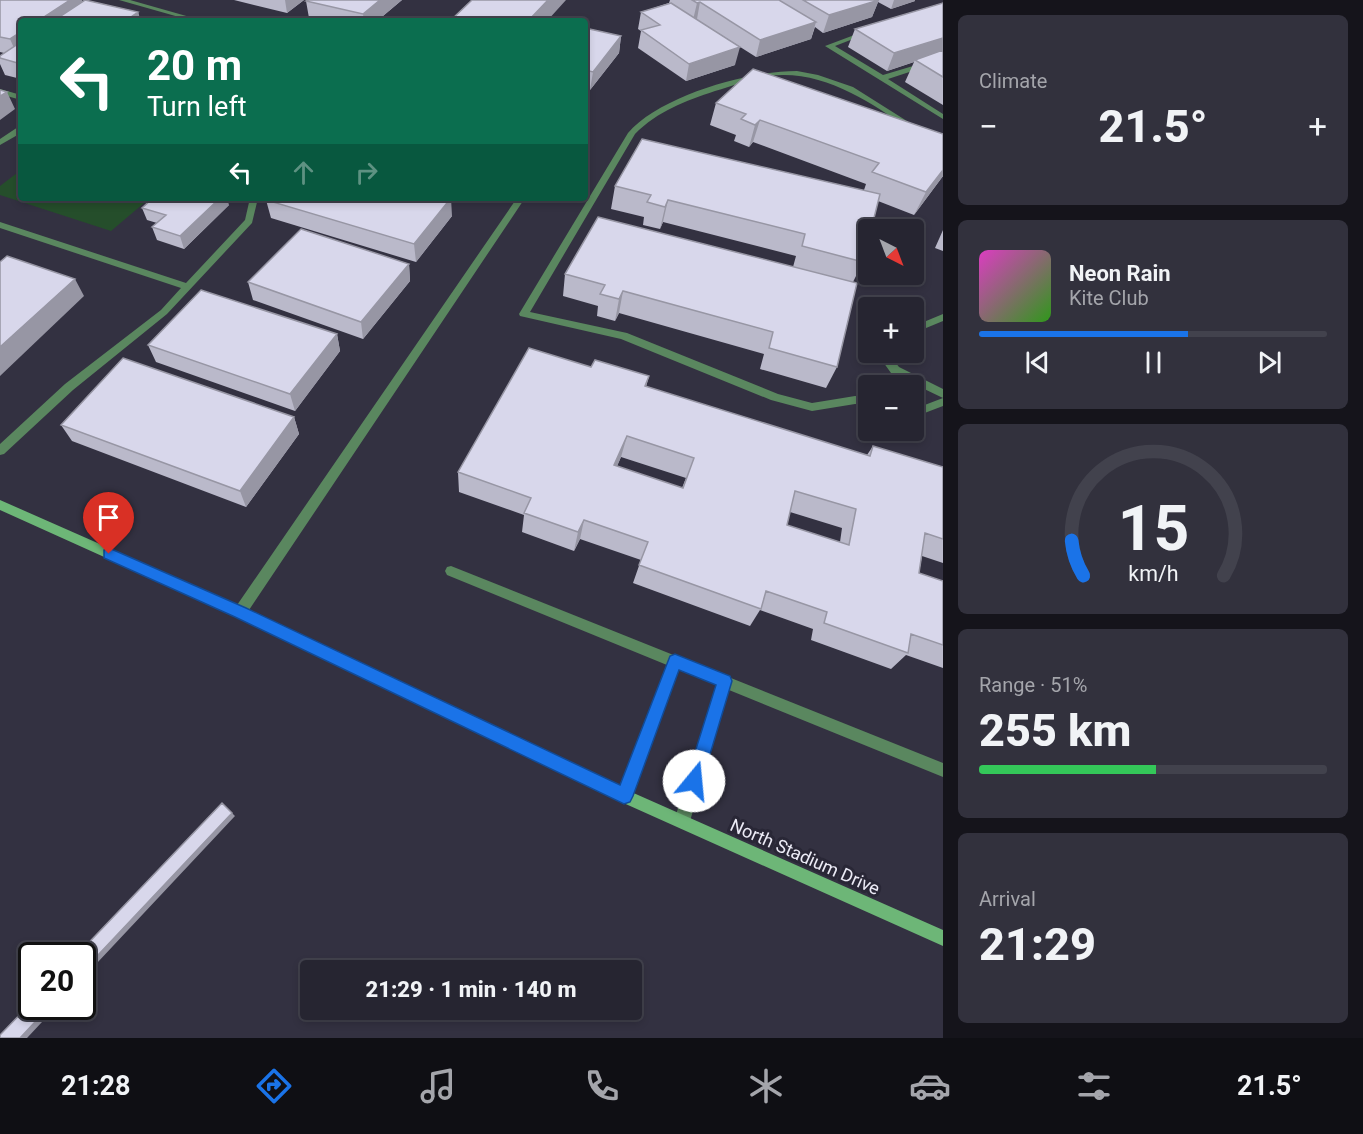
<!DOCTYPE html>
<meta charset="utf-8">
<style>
:root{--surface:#262531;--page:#32313d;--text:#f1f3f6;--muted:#a4a5ab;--line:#42424d;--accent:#1a73e8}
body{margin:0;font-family:Roboto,sans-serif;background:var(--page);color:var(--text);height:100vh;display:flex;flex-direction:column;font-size:22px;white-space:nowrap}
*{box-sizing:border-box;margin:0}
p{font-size:20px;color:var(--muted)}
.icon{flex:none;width:33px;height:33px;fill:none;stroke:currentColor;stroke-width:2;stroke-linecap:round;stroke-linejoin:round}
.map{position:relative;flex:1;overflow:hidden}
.side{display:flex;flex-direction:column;gap:15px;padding:15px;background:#15141b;width:420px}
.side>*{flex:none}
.guide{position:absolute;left:18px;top:18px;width:570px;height:183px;border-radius:6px;box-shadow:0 3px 9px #0003,0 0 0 2px var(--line);background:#0b6e4f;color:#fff;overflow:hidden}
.needle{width:39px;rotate:138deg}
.buttons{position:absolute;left:858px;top:219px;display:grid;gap:12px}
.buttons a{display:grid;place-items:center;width:66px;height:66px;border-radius:6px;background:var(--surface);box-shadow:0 3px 9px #0003,0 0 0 2px var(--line);font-size:30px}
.speed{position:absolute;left:18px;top:942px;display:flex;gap:12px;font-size:30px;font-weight:700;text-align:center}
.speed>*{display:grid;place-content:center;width:78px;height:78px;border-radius:50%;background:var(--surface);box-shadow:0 3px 9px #0003,0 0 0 2px var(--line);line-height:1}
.speed .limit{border:3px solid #111;border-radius:9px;background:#fff;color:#111}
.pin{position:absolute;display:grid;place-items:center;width:51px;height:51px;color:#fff;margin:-62px -26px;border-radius:50% 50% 50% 0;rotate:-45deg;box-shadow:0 0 6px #0007}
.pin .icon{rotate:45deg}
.me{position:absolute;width:66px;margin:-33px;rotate:17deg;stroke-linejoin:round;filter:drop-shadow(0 0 4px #0008)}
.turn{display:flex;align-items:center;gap:21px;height:126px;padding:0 30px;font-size:27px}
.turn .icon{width:78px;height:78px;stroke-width:2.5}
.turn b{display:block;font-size:42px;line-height:51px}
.lanes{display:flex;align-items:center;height:57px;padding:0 30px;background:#0003;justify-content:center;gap:30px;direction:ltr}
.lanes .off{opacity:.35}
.big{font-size:45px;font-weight:800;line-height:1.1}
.side .tile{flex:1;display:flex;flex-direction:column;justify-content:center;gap:9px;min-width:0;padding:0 21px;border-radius:9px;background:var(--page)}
.side .dial{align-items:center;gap:0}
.dial svg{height:156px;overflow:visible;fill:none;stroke:var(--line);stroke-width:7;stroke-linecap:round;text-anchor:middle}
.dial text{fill:var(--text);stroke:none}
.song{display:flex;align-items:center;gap:18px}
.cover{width:72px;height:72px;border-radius:9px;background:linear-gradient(135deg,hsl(310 70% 55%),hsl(110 70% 35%))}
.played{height:6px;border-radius:3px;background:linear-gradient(90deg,var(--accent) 60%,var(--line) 60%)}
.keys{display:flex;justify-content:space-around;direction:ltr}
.heat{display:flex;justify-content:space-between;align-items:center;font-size:33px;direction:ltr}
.charge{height:9px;border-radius:4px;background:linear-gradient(90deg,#34c759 51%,var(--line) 0)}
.trip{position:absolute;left:300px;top:960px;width:342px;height:60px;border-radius:6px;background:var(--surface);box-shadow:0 3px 9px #0003,0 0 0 2px var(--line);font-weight:800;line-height:60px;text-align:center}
.tabs{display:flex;height:96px;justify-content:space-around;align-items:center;background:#0f0f14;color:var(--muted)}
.tabs .icon{width:42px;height:42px}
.tabs .selected{color:var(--accent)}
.tabs b{font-size:27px;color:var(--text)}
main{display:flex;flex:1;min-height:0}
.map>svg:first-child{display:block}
.green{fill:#254e2b}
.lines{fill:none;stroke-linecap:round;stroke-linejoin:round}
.lane{fill:#5a875f;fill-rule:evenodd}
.secondary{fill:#6db677;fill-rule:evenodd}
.wall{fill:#bab9ca;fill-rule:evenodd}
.shaded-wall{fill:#9796a4}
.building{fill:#d8d7eb;stroke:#9796a4;stroke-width:1.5;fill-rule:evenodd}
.route{fill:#1a73e8;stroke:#114b97;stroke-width:1.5}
.labels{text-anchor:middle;stroke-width:6;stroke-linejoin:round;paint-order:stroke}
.street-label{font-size:18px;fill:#ecebf6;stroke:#292736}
</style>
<main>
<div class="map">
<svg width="943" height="1038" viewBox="0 0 943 1038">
<rect width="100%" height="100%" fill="#333141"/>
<path class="green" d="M21 170V198H150L111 231 0 195V186Z"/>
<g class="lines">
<path class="lane" d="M119 0H130L204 21H193Z
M865 31 871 32 835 46 883 75 943 57V61L888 79 943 114V119L825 46Z
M797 71 818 75 853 87 918 128 911 130C868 101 823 69 768 76 750 79 733 86 715 91 685 101 658 111 635 134L530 312 627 333 778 394 812 403 855 396 868 397V405L855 404 812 411 771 400 621 339 520 316 519 314 628 133C660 96 748 71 797 71Z
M0 89 21 95V100L0 94Z
M18 127H21V133L0 145V139Z
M250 198H258L252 223 167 314 73 390 4 454 0 455V444L65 384 161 310 181 288 0 228V222L186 283 245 220Z
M517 198H525L245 616 240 618 235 616 234 612 235 608Z
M943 314V321L914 333V326Z
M876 352H887L899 367 943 389V406L922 414 914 412V404L922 406 943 398 891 373Z
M451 566 943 763V777L729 690 690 821 687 826 682 829 677 826 674 821 717 685 679 669 629 801 624 803 619 801 617 796 667 665 447 575 445 571 447 567Z"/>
<path class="secondary" d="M0 500 245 608 629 791 943 930V946L619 801 235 616 0 510Z"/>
</g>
<path class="wall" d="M0 0 82 2 138 12 140 20 21 21V79L5 75 0 64V56L4 53 0 52Z
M234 0H304L287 13Z
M308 0H402L377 21H321L309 18 306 1Z
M670 0H915V1L891 9 878 2 872 17 823 33 815 27 811 39 756 57 696 19 735 65 686 81 638 48 641 31 638 29 641 12 669 3Z
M943 3V105L905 82 914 62 887 71 848 47 855 29Z
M585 28 621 36 619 53 590 90 585 88Z
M716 103 943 134V176L914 215 878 201 863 262 853 282 837 367 826 388 760 369 764 354 619 313 615 321 597 316 598 306 563 296 565 274 793 267 796 256 663 222 660 229 643 225 644 217 611 209 615 186 864 190 866 184 753 142 749 147 734 141 736 135 710 125Z
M266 200 452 216 416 262 271 218Z
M180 201 229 205 184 249 157 240 152 227 157 223 147 220 142 208Z
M943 230V251L935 248Z
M409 264 410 281 363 339 253 300 248 282Z
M337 334 340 351 295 411 156 362 148 345Z
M591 367 649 376 646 387 867 455 873 446 943 467V563L922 556 919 573 943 581V668L906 655 891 669 811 640 813 629 760 610 750 626 633 583 641 560 580 539 574 551 522 532 524 515 459 492 458 472ZM621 457 686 478 682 488 617 466ZM790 512 842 528 840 542 787 525Z
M294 417 299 434 246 507 72 441 61 425Z"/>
<path class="shaded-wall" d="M70 0H82L86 11 70 21H38Z
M285 0H304L287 13Z
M380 0H402L377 21H364L363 14Z
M548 0H566L547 21H528Z
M879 0 872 17 823 33 829 15Z
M894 0H915V1L891 9Z
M700 2 697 19 693 20 697 3Z
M138 12 141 21H125Z
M816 22 811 39 756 57 760 40Z
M21 32V55L18 57 10 39Z
M621 36 619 53 590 90 593 72Z
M943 38V52L915 60 914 62 887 71 894 53Z
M740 47 735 65 686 81 689 64Z
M7 92 15 109 0 120V96Z
M760 120 753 142 749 147 755 125Z
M943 170V176L914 215 926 192Z
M220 198H227L229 205 184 249 180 236Z
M451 198 452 216 416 262 414 244Z
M668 200 663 222 660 229 665 207Z
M409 264 410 281 363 339 361 322Z
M75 279 84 296 0 376V347Z
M623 291 619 313 615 321 619 299Z
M337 334 340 351 295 411 290 394Z
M294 417 299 434 246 507 240 491Z
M627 436 621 457 609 485 614 465Z
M584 520 580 539 574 551 578 532Z
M232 813 235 816 82 979V972Z
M50 1006H57L27 1038H20Z"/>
<path class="building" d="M0 0H70L38 21H21V32L10 39 0 37Z
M85 0 138 12 125 21H53Z
M308 0H380L363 14 306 1Z
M472 0H548L528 21H450Z
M692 0H779L816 22 760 40 700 2 697 3Z
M803 0H879L829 15Z
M671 3 740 47 689 64 641 30 660 25 641 12Z
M943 3V38L894 53 855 29Z
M585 28 621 36 593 72 585 70Z
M21 42V64L0 58V56Z
M943 50V77L915 60Z
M753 69 943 134V170L926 192 872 172 879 163 760 120 755 125 741 119 746 114 716 103Z
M0 90 7 92 0 96Z
M642 139 880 194 871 230H868V240L863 262 802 246 805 234 668 200 665 207 647 202 651 195 615 186Z
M153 198H170L180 201 183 198H220L180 236 152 227 166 215 142 208Z
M268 198H451L414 244 266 200Z
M598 217 857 283 837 367 769 348 773 332 623 291 619 299 600 294 605 285 565 274Z
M301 229 409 264 361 322 248 282Z
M7 256 75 279 0 347V262Z
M201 290 337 334 290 394 148 345Z
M529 348 591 367 595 360 649 376 645 386 870 456 873 446 943 467V539L925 533 919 573 943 581V645L911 634 908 653 824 623 827 612 766 591 761 609 639 565 648 542 584 520 578 532 524 513 531 498 458 472ZM627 436 694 458 683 488 614 465ZM795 491 856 509 849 545 787 525Z
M123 358 294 417 240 491 61 425Z
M222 803 232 813 82 972V956H76Z
M32 1002V1006H50L20 1038H0V1035Z"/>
<path class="route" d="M109 548 246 608 620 785 670 656 675 654 730 676 732 681 702 781 700 787 694 790 688 787 686 781 716 685 679 670 633 796 630 802 624 804 235 617 104 558V550Z"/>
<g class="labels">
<g class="street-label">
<text transform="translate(805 857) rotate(24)" y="6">North Stadium Drive</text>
</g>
</g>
</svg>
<div class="buttons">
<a><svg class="needle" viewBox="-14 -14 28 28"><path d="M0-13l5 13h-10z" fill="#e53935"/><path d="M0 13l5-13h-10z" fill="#a4a5ab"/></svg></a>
<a>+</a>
<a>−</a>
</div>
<div class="speed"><div class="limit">20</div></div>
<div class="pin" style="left:109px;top:554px;background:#d93025"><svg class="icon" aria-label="arrive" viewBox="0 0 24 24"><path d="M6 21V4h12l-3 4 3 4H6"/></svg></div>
<svg class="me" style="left:694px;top:781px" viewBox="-20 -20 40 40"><circle r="19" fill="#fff"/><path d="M0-13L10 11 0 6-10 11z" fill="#1a73e8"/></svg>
<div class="trip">21:29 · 1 min · 140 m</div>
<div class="guide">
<div class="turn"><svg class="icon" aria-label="left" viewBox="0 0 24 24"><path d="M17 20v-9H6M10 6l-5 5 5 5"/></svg><div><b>20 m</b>Turn left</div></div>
<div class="lanes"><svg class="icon" aria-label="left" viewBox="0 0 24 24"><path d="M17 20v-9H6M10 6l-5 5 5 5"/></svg><svg class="icon off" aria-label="ahead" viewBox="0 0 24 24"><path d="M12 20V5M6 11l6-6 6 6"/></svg><svg class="icon off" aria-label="right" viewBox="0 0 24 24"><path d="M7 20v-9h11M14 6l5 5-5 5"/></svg></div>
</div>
</div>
<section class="side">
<div class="tile"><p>Climate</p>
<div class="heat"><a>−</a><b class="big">21.5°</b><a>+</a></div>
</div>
<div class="tile">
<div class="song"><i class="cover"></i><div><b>Neon Rain</b><p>Kite Club</p></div></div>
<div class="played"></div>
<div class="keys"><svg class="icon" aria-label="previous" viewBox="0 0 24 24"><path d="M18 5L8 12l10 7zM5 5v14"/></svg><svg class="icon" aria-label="pause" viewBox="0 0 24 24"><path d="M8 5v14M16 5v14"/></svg><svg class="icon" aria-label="next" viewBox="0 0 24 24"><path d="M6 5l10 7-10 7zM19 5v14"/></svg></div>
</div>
<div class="tile dial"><svg viewBox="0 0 100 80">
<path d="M14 69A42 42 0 1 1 86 69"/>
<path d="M14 69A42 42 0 0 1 8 51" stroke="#1a73e8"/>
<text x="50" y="56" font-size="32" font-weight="700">15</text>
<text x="50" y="72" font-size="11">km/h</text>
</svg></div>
<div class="tile"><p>Range · 51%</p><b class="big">255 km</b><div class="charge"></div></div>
<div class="tile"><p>Arrival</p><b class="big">21:29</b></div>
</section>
</main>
<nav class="tabs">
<b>21:28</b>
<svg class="icon selected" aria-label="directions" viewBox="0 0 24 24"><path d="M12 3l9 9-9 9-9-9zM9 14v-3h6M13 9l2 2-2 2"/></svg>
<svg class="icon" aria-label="music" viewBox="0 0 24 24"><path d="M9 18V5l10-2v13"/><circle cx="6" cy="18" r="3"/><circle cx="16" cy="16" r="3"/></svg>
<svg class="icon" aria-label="phone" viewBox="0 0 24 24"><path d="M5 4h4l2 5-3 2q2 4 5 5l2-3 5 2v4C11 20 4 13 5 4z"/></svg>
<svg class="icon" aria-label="climate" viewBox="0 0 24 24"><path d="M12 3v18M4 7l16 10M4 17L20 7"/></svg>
<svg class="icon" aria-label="car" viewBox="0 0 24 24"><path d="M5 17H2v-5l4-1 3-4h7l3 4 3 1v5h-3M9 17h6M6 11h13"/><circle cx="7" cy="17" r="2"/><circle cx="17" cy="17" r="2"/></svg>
<svg class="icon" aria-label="filters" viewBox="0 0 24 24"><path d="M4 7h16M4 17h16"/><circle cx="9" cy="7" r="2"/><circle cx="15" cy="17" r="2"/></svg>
<b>21.5°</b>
</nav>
